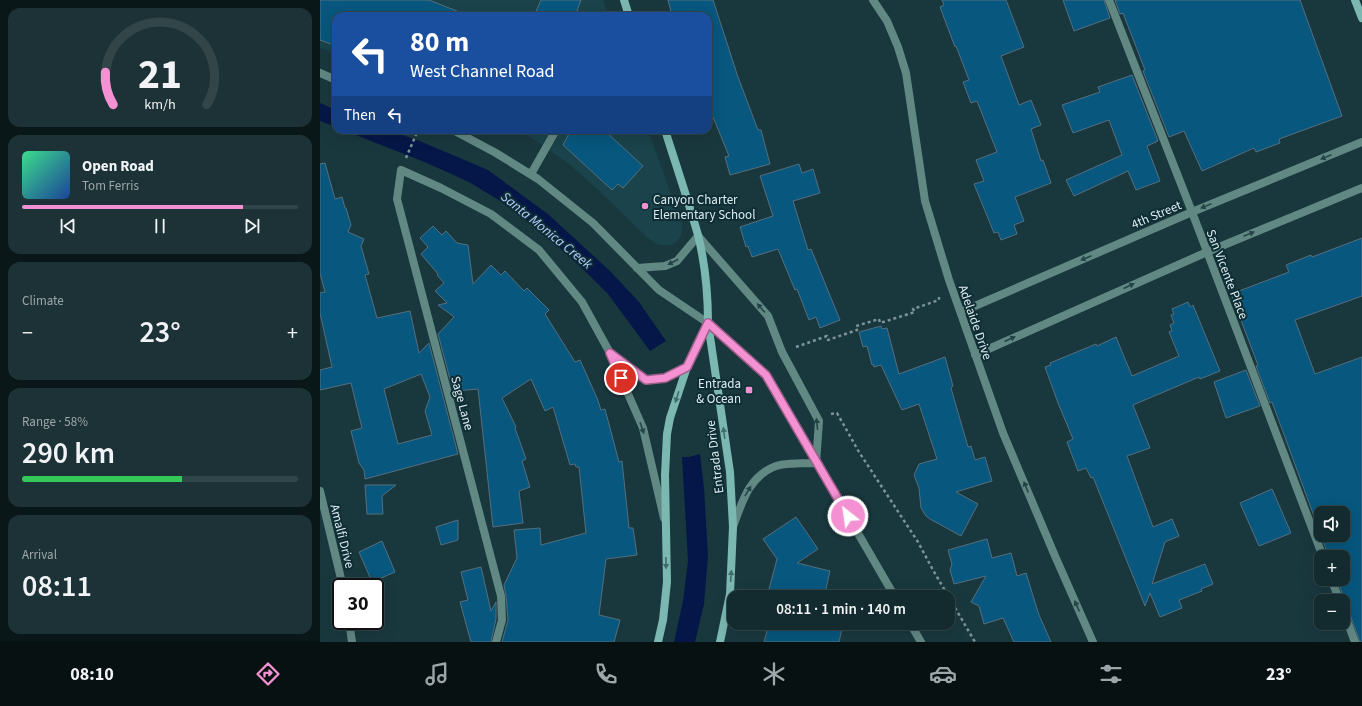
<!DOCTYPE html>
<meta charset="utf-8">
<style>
:root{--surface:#132a2e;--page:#1c3236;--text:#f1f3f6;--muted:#9da7aa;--line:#32464a;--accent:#f491d3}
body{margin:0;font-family:"Source Sans 3",sans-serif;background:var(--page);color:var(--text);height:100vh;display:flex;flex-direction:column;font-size:15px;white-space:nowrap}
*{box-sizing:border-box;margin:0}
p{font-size:13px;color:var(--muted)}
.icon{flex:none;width:22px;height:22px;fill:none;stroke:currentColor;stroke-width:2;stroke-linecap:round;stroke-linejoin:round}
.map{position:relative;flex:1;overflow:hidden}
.panel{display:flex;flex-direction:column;gap:8px;padding:8px;background:#0a1719;width:320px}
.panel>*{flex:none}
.hud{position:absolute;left:12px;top:12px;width:380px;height:122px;border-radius:12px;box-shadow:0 4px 16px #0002,0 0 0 1px var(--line);background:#1a4fa0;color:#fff;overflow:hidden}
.fabs{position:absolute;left:994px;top:506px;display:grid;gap:8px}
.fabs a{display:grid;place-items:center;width:36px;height:36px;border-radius:8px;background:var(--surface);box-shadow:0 4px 16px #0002,0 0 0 1px var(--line);font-size:20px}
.speed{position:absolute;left:12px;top:578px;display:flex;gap:8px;font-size:20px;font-weight:700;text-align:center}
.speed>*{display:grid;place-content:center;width:52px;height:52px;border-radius:50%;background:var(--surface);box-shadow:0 4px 16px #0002,0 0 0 1px var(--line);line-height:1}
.speed .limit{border:2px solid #111;border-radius:6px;background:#fff;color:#111}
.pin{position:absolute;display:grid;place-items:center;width:34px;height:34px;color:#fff;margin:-17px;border:2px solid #fff;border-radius:50%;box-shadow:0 1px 4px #0007}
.me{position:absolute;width:44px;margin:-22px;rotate:330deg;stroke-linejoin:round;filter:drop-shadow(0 0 3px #0008)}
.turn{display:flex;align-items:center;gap:14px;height:84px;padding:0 12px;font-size:18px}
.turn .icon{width:52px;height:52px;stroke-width:2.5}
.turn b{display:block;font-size:28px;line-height:34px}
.then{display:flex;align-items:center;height:38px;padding:0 12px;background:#0003;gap:8px;font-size:15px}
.big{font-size:30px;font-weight:600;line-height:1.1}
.panel .widget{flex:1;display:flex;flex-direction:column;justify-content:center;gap:6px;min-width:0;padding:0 14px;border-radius:12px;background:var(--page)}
.panel .dial{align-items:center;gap:0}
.dial svg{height:104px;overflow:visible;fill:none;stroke:var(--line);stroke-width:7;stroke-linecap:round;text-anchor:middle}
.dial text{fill:var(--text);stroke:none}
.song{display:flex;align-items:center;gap:12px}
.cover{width:48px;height:48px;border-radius:6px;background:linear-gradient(135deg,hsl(150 70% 55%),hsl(220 70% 35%))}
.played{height:4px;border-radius:2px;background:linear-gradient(90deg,var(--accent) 80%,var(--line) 80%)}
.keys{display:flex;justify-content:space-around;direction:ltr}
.heat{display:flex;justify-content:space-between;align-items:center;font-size:22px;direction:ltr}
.charge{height:6px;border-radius:3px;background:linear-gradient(90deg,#34c759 58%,var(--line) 0)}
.trip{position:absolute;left:407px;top:590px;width:228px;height:40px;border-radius:12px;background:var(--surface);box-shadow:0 4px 16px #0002,0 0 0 1px var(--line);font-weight:600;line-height:40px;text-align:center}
.tabs{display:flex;height:64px;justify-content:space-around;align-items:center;background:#081112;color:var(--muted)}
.tabs .icon{width:28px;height:28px}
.tabs .current{color:var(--accent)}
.tabs b{font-size:18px;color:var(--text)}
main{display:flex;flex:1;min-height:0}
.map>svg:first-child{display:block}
.built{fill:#1a434b}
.water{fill:#051748}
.building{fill:#07577e;stroke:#566e7e;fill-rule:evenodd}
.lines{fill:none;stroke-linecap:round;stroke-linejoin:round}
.path{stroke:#7c9499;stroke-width:2.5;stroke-dasharray:3 3;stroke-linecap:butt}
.lane{stroke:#628883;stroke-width:8}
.street{stroke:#628883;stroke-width:8}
.secondary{stroke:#7bb8b1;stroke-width:8}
.oneway{fill:#244448}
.oneway2{fill:#406c6c}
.route-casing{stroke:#9f5e89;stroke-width:10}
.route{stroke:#f491d3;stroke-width:7}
.poi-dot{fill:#f491d3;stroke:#0f2d34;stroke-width:1.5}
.labels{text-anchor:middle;stroke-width:4;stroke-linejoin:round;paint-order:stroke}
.poi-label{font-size:13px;fill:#dcedf1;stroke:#0f2d34;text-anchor:start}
.street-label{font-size:13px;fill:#dcedf1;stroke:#0f2d34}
.water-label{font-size:14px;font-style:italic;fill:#b3ccfd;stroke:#0f2d34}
</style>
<main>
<section class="panel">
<div class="widget dial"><svg viewBox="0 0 100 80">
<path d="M14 69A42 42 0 1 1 86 69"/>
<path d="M14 69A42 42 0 0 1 8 44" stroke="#f491d3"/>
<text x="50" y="56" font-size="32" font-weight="700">21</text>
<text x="50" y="72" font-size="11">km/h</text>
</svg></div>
<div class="widget">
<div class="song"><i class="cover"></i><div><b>Open Road</b><p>Tom Ferris</p></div></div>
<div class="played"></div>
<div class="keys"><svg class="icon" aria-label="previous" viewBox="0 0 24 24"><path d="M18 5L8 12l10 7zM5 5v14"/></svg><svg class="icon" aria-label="pause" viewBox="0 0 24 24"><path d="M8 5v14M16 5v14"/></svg><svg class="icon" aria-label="next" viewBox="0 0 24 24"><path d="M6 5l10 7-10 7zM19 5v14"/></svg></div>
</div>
<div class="widget"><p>Climate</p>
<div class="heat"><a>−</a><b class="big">23°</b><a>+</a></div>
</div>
<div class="widget"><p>Range · 58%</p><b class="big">290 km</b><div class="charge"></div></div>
<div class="widget"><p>Arrival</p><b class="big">08:11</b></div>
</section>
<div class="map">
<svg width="1042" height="642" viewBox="0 0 1042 642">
<rect width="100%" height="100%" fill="#19383e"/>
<path class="built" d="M0 0H283L289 16H16V54L0 48Z
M195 130H328L362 225 361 236 357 241 352 245H338L328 238 275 187 249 164 212 138Z"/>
<path class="water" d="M0 103 16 110V127L0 121Z
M23 130H69L102 142 168 170 229 215 291 272 319 302 346 341 330 351 288 294 268 274 225 234 177 199 149 182 107 163Z
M380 454 384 488 388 556 384 604 375 642H354L363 601 368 561 362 457H369Z"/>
<path class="building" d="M0 0H109L147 15 16 16V46L0 40Z
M221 0H261L255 16H214Z
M348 0H393L418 77 438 130H441L450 164 410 175 405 157 409 156 393 117 388 119V16H352Z
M622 0H686L704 47 681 56 699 105 711 100 721 125 711 129 721 161 723 160 731 183 695 197 704 221 694 225 697 234 681 240 678 232 674 233 654 184 664 181 656 160 677 152 657 101 651 103 643 82 649 80 636 46 635 47 620 7 624 5Z
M743 0H784L790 18 754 31Z
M795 0H980L1022 116 959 139 960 143 936 152 934 148 882 171 864 131 849 137 823 71 825 70 803 13 800 14Z
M812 75 838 141 827 146 840 181 816 190 808 171 754 196 746 180 802 155 789 120 753 133 742 105 780 92 778 87Z
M251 130H284L323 166 303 188 298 184 292 190 243 145Z
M5 163 15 199 22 197 25 208H26L31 225 28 232 44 239 41 246 49 274 45 275 57 318 90 311 99 353 109 343 138 454 45 479 44 470 39 463 31 431 42 428 31 383 0 390V370L12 367 0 313V293L5 292 0 273V164ZM101 374 110 397 105 411 112 435 78 444 64 389Z
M479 164 482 173 493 169 500 193 473 201 488 250 491 249 520 320 500 328 496 317 489 320 477 289 475 290 458 249 432 257 428 246 426 247 420 227 453 216 440 176Z
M113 226 122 235 126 231 137 243 148 245 153 284 171 265 181 275 185 271 204 291 207 288 229 310 225 314 255 362 260 360 277 398 281 410 285 409 299 462 302 461 309 528H313L317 555 286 559 279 615 300 620 294 642H182L188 620 186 596 184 585 197 558 194 530 220 528 221 545 266 533 259 467H256L255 464 250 465 233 407 225 411 211 379 182 398 196 427 195 428 206 459 202 461 210 487 199 491 203 523 173 527 158 389 136 391V402L118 334 134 317 118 305 127 303 115 291 124 283 117 275 118 274 101 254 108 247 100 238Z
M1042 238V296L975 320 995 374 1042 357V642H1040L1017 579H1023V557H1009L952 402 950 403 936 366 938 365 911 294 969 272 966 265 991 255 992 257ZM1001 513H1023V535H1001Z
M868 302 870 307 873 305 900 371 880 379 879 377 813 405 830 448 807 456 833 527 852 519 859 536 845 542 832 584 885 564 893 584 881 589 882 591 859 600 862 608 840 617 830 593 825 606 773 477 771 478 766 468 758 471 747 442 753 439 738 403 725 367 731 365 730 363 776 344 777 346 796 337 812 376 859 356 849 332 852 331 850 325 854 323 851 315 854 314 852 309Z
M561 326 562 329 567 328 579 374 625 357 633 386 631 388 648 447 651 446 655 460 665 457 672 481 636 492 658 504 641 536 610 519 606 516 601 508 599 488 594 475 599 464 617 459 599 404 582 410 561 365 554 367 553 364 552 365 547 346 543 347 539 332Z
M926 370 940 406 906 418 894 382Z
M45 485H76L62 496 63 514H47Z
M952 489 971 533 939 546 920 503Z
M476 517 498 549 477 563 510 571 504 597H447L457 559 443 539Z
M138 520V540L121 545 116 527Z
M667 539 672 558 691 553 697 576 706 573 719 615 731 642H694L683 618 664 624 659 606 651 602 666 576 634 584 630 570 632 564 628 550Z
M62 541 75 572 52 582 39 552Z
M161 567 171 611 176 602V619L171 642H151L140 602 148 600 141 572Z
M445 623H514L523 625 519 642H444L448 627 444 626Z"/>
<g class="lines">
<path class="path" d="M86 158 98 130
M476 347 507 336 508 340 537 330 536 326 559 319 560 323 595 312 593 309 619 300V297
M511 414 517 413 539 452 598 542 613 570 655 642"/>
<path class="lane" d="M789 0 872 212 1003 557
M211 174 236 130
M1011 579 1020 601
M1023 610 1035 642"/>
<path class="street" d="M553 0 567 21 578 47 586 73 605 201 629 280 683 433 735 556 773 642
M0 73 16 80
M133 130 176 153 218 179 273 223 339 290 388 323 446 375 575 597
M317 268 345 266 357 261 378 236 448 316 462 352 499 421 496 463C486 463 465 463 456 466 429 476 422 502 413 527
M641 312 872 212 1042 142
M291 354 327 380 345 378 367 367
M655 355 887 252 1042 188
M0 491 23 587
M29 621 32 642
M590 623 601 642
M176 642 182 620 181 596 77 199 81 170 121 188 171 214 219 250 262 302 290 353 323 428 344 518"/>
<path class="secondary" d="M304 0 309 16
M1035 0 1042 18
M345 130C356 165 368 200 378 235 385 263 388 294 388 323L410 472 413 527 410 594 400 642
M338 642 343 620 347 582 345 475 347 434 350 418 367 367 388 323"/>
</g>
<defs><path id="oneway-solid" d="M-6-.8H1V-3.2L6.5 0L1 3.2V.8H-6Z"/></defs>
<g class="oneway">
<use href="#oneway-solid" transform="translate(1006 157) rotate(158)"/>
<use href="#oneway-solid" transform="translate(886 206) rotate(158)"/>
<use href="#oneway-solid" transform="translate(929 234) rotate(-22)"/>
<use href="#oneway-solid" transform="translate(766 258) rotate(157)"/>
<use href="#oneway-solid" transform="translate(353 262) rotate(152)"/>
<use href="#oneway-solid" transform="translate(809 286) rotate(-24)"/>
<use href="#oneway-solid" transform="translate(441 308) rotate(-131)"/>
<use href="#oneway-solid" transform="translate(690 339) rotate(-24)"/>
<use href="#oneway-solid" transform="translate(497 424) rotate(-96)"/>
<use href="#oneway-solid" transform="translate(322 428) rotate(71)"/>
<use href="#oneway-solid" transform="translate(706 487) rotate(-112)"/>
<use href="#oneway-solid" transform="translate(428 491) rotate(-59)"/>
<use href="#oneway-solid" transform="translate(757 606) rotate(-114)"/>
</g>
<g class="oneway2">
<use href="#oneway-solid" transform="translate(357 397) rotate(108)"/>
<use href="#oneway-solid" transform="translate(404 433) rotate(-98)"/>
<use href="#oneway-solid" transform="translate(346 563) rotate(89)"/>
<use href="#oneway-solid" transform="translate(411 576) rotate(-86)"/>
</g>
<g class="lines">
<defs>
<path id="route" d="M301 378 290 353 326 380 345 378 367 367 388 323 446 375 528 516"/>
</defs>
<use href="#route" class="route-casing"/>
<use href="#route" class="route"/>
</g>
<g class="poi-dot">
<circle cx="325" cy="206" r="4"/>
<rect x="425" y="386" width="8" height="8" rx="2"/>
</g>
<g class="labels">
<g class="poi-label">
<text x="333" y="204">Canyon Charter<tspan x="333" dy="15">Elementary School</tspan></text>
<text x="421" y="388" text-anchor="end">Entrada<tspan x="421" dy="15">&amp; Ocean</tspan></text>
</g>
<g class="street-label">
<text transform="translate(836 214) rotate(-23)" y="5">4th Street</text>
<text transform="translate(908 274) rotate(69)" y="5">San Vicente Place</text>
<text transform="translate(656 322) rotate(71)" y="5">Adelaide Drive</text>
<text transform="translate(143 403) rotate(75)" y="5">Sage Lane</text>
<text transform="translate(394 457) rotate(-97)" y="5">Entrada Drive</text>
<text transform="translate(23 536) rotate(76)" y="5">Amalfi Drive</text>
</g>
<g class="water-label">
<text transform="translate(227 230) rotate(39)" y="5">Santa Monica Creek</text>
</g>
</g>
</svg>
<div class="fabs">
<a><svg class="icon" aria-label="sound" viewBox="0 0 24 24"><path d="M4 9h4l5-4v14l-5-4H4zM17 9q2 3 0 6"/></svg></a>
<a>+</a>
<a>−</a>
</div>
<div class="speed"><div class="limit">30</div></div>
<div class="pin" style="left:301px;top:378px;background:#d93025"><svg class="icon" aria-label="arrive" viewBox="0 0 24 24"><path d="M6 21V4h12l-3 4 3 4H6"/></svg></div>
<svg class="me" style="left:528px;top:516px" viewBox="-20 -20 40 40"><circle r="17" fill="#f491d3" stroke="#fff" stroke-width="3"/><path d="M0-11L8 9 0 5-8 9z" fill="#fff"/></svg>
<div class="trip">08:11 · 1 min · 140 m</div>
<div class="hud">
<div class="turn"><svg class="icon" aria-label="left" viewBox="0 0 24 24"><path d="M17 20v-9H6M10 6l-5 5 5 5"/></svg><div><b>80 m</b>West Channel Road</div></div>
<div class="then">Then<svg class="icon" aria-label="left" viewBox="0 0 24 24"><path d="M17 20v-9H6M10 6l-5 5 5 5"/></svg></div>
</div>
</div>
</main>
<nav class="tabs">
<b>08:10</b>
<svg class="icon current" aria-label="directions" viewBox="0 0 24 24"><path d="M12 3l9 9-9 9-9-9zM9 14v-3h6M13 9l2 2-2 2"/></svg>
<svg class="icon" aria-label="music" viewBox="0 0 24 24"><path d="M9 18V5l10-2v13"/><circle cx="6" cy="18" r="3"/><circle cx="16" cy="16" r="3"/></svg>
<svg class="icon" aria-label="phone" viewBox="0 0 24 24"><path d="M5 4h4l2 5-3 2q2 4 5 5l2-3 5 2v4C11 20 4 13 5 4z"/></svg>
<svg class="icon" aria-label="climate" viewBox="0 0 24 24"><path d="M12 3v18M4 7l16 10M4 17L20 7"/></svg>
<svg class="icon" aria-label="car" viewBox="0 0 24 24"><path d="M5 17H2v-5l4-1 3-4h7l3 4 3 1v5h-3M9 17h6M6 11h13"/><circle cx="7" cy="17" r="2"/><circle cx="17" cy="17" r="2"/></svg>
<svg class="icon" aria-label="filters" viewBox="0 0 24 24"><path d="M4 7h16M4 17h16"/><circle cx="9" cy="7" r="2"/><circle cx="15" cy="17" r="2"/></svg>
<b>23°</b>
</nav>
